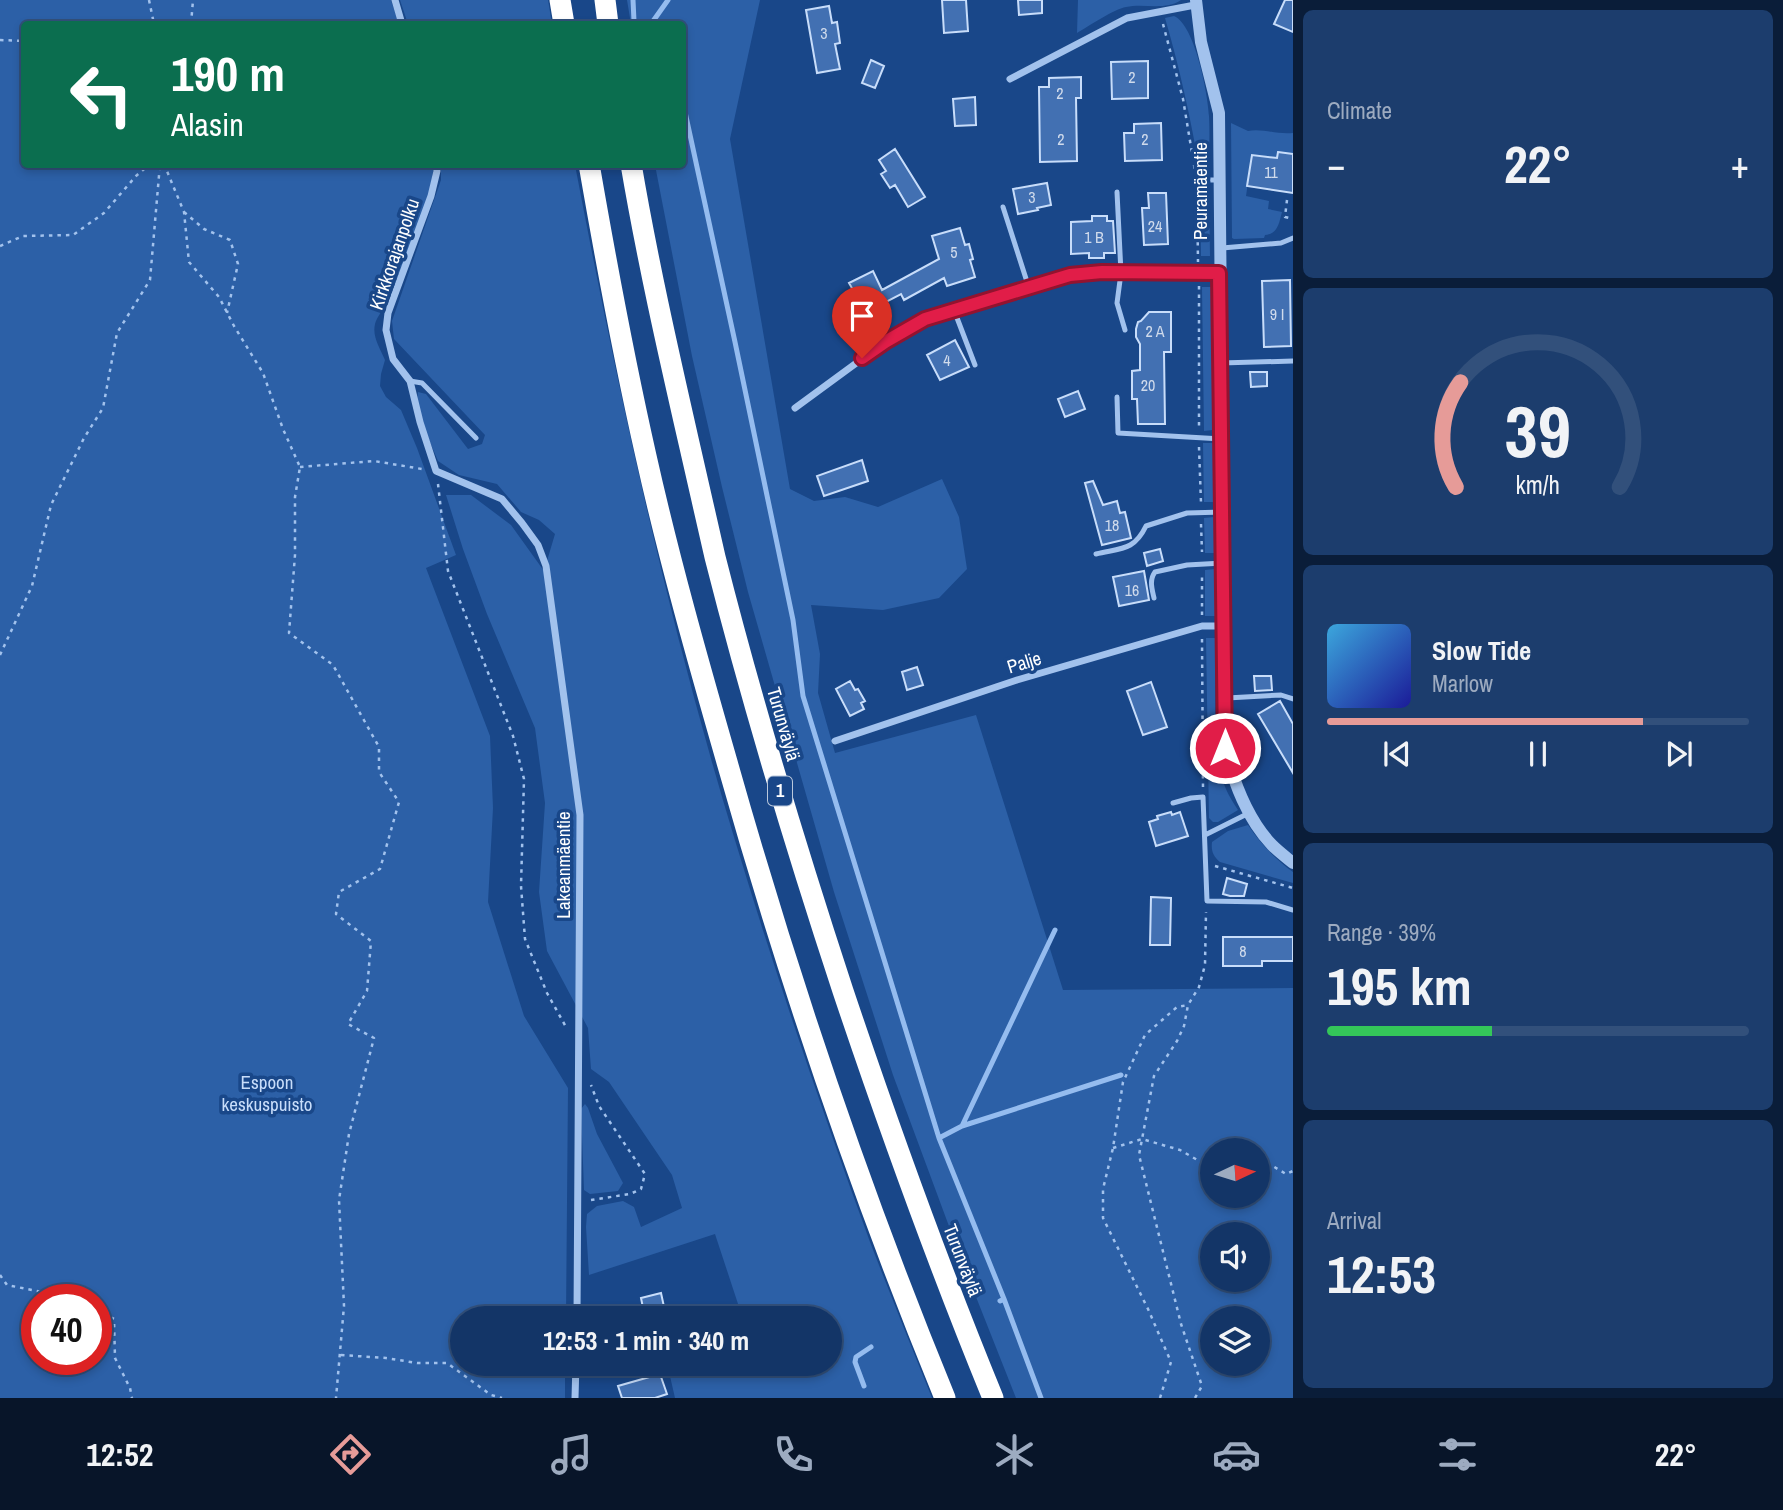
<!DOCTYPE html>
<meta charset="utf-8">
<style>
:root{--surface:#133567;--page:#1c3d6d;--text:#f1f3f6;--muted:#9dabc0;--line:#32507b;--accent:#e69b98}
body{margin:0;font-family:"Archivo Narrow",sans-serif;background:var(--page);color:var(--text);height:100vh;display:flex;flex-direction:column;font-size:26px;white-space:nowrap}
*{box-sizing:border-box;margin:0}
p{font-size:23px;color:var(--muted)}
.icon{flex:none;width:38px;height:38px;fill:none;stroke:currentColor;stroke-width:2;stroke-linecap:round;stroke-linejoin:round}
.map{position:relative;flex:1;overflow:hidden}
.drawer{display:flex;flex-direction:column;gap:10px;padding:10px;background:#0a1d39;width:490px}
.drawer>*{flex:none}
.top-card{position:absolute;left:21px;top:21px;width:665px;height:147px;border-radius:7px;box-shadow:0 4px 10px #0003,0 0 0 2px var(--line);background:#0b6e4f;color:#fff;overflow:hidden}
.needle{width:46px;rotate:86deg}
.tools{position:absolute;left:1200px;top:1138px;display:grid;gap:14px}
.tools a{display:grid;place-items:center;width:70px;height:70px;border-radius:50%;background:var(--surface);box-shadow:0 4px 10px #0003,0 0 0 2px var(--line);font-size:35px}
.speed{position:absolute;left:21px;top:1284px;display:flex;gap:14px;font-size:35px;font-weight:700;text-align:center}
.speed>*{display:grid;place-content:center;width:91px;height:91px;border-radius:50%;background:var(--surface);box-shadow:0 4px 10px #0003,0 0 0 2px var(--line);line-height:1}
.speed .limit{border:10px solid #d22;background:#fff;color:#111}
.pin{position:absolute;display:grid;place-items:center;width:60px;height:60px;color:#fff;margin:-72px -30px;border-radius:50% 50% 50% 0;rotate:-45deg;box-shadow:0 0 7px #0007}
.pin .icon{rotate:45deg}
.me{position:absolute;width:77px;margin:-38px;rotate:0deg;stroke-linejoin:round;filter:drop-shadow(0 0 5px #0008)}
.turn{display:flex;align-items:center;gap:24px;height:147px;padding:0 35px;font-size:32px}
.turn .icon{width:91px;height:91px;stroke-width:2.5}
.turn b{display:block;font-size:49px;line-height:60px}
.big{font-size:52px;font-weight:700;line-height:1.1}
.drawer .widget{flex:1;display:flex;flex-direction:column;justify-content:center;gap:10px;min-width:0;padding:0 24px;border-radius:10px;background:var(--page)}
.drawer .dial{align-items:center;gap:0}
.dial svg{height:182px;overflow:visible;fill:none;stroke:var(--line);stroke-width:7;stroke-linecap:round;text-anchor:middle}
.dial text{fill:var(--text);stroke:none}
.song{display:flex;align-items:center;gap:21px}
.cover{width:84px;height:84px;border-radius:10px;background:linear-gradient(135deg,hsl(200 70% 55%),hsl(240 70% 35%))}
.played{height:7px;border-radius:4px;background:linear-gradient(90deg,var(--accent) 75%,var(--line) 75%)}
.keys{display:flex;justify-content:space-around;direction:ltr}
.heat{display:flex;justify-content:space-between;align-items:center;font-size:38px;direction:ltr}
.charge{height:10px;border-radius:5px;background:linear-gradient(90deg,#34c759 39%,var(--line) 0)}
.trip{position:absolute;left:450px;top:1306px;width:392px;height:70px;border-radius:35px;background:var(--surface);box-shadow:0 4px 10px #0003,0 0 0 2px var(--line);font-weight:700;line-height:70px;text-align:center}
.tab-bar{display:flex;height:112px;justify-content:space-around;align-items:center;background:#081529;color:var(--muted)}
.tab-bar .icon{width:49px;height:49px}
.tab-bar .selected{color:var(--accent)}
.tab-bar b{font-size:32px;color:var(--text)}
main{display:flex;flex:1;min-height:0}
.map>svg:first-child{display:block}
.green{fill:#2c60a7;fill-rule:evenodd}
.lines{fill:none;stroke-linecap:round;stroke-linejoin:round}
.stream{stroke:#95bcef;stroke-width:5}
.building{fill:#4270b2;stroke:#c8ddfa;stroke-width:2}
.path{stroke:#a2c2ed;stroke-width:2.5;stroke-dasharray:3.5 5;stroke-linecap:butt}
.service{stroke:#a2c2ed;stroke-width:5}
.minor{stroke:#a2c2ed;stroke-width:7}
.tertiary{stroke:#a2c2ed;stroke-width:12}
.motorway{stroke:#fff;stroke-width:21}
.route-casing{stroke:#92132f;stroke-width:18}
.route{stroke:#e11d48;stroke-width:12}
.labels{text-anchor:middle;stroke-width:7;stroke-linejoin:round;paint-order:stroke}
.number-label{font-size:16px;fill:#d0dbec}
.shield{fill:#194789;stroke:#bac8dc;stroke-width:2}
.shield-label{font-size:18px;font-weight:bold;fill:#fff}
.street-label{font-size:19px;fill:#fff;stroke:#194789}
.park-label{font-size:19px;fill:#c8ddfa;stroke:#194789}
</style>
<main>
<div class="map">
<svg width="1293" height="1398" viewBox="0 0 1293 1398">
<rect width="100%" height="100%" fill="#194789"/>
<path class="green" d="M0 0H391L399 24H24V164L434 165C429 211 405 257 388 300 385 308 377 316 375 324 372 337 380 348 385 360L381 374 380 386 386 397 401 410 417 448 456 555 426 568 490 736 493 808 488 902 524 1016 568 1088 566 1318H462V1363H565V1398H0ZM37 1300H96V1360H37Z
M400 0H548L552 24H408Z
M627 0H760L730 139 790 489 814 501 845 497 878 507 942 479 959 517 967 569 939 598 883 610 811 605 820 654 818 693 835 753 976 715 1063 990 1293 988V1398H1016L963 1264 893 1075 834 892 748 592 722 487 692 356 655 165 682 164V24H631ZM1213 1150H1258V1195H1213ZM1213 1234H1258V1279H1213ZM1213 1318H1258V1363H1213Z
M1078 0H1181C1165 11 1144 3 1126 7 1114 9 1089 26 1077 33Z
M1174 16C1195 25 1208 94 1209 116 1210 135 1209 153 1209 172H1200C1191 120 1180 69 1165 18Z
M1231 123 1248 131C1262 128 1278 135 1293 133V154L1278 152 1277 158 1252 155 1246 196 1269 201 1268 209 1282 212C1279 223 1278 234 1265 235L1264 238 1234 239 1232 238Z
M441 165H575C618 391 667 617 734 837 775 973 821 1108 870 1242 890 1294 911 1346 932 1398H675L667 1363H830V1318H738L742 1316 715 1234 589 1275 586 1227 587 1214 597 1206 623 1201 634 1207 641 1227 682 1208 672 1175 609 1082 591 1069 588 1028 547 951 539 892 545 803 535 728 487 614 463 549 446 495H471L511 525 544 571 555 534 539 520 521 512 497 484 459 475 438 461 423 426 417 401 418 392 426 394 468 449 482 444 485 435 394 339 392 321 441 180Z
M1200 187H1209L1210 256H1201Z
M1202 287H1211L1213 430 1204 431Z
M1203 443H1213L1214 502H1204Z
M1214 517 1215 553H1205L1204 518Z
M1215 569V616H1205V570Z
M1206 638H1215C1216 681 1212 739 1223 781 1226 791 1232 801 1238 810L1218 822H1213L1209 818Z
M1248 825C1261 844 1275 859 1293 872V883L1220 862C1213 856 1211 851 1212 842L1228 831Z
M585 1104 588 1108 597 1134 623 1183 618 1191 590 1194 584 1190 581 1109Z"/>
<g class="lines">
<path class="stream" d="M633 0 634 21 638 24
M651 24 668 0
M682 98 735 342 793 620 803 696 939 1138
M962 1126 1055 930
M1004 1299 1041 1398
M1000 1301 1004 1299 939 1138 962 1126 1121 1075
M864 1386 855 1362 856 1357 871 1347"/>
</g>
<path class="building" d="M942 0H966L968 31 944 33Z
M1018 0H1042V13L1019 15Z
M1285 0H1293V32L1274 24Z
M829 6 832 23 837 22 840 43 835 44 840 69 817 73 806 10Z
M871 60 884 66 875 88 862 83Z
M1148 61V98L1112 99 1111 62Z
M1081 77V98H1076L1077 161 1040 162 1039 87H1049V78Z
M975 97 976 125 955 126 953 99Z
M1161 123 1162 160 1125 161 1124 133H1134V124Z
M895 149 925 197 908 207 895 185 890 188 881 174 886 171 879 160Z
M1278 152 1293 154V193L1247 186 1252 155 1277 158Z
M1047 183 1051 205 1037 208 1038 210 1018 214 1013 189Z
M1148 193H1166L1168 244 1144 245 1142 208H1149Z
M1092 216H1107V221H1113L1115 253H1104V258H1089V253L1071 254V222L1092 221Z
M960 228 965 245 969 244 973 259 970 260 975 277 947 286 944 278 904 300 901 294 859 316 853 306 860 302 849 283 873 271 882 290 939 259 932 236Z
M1290 280 1291 346 1264 347 1262 281Z
M1149 312H1171V352H1164L1165 424H1138L1137 399H1132V371L1140 370V344L1136 337V329L1138 322 1141 321Z
M955 340 969 367 940 380 927 355Z
M1250 372H1267V386L1251 387Z
M1078 391 1085 409 1065 417 1058 399Z
M862 460 868 481 824 496 817 476Z
M1093 481 1103 505 1117 501 1120 513 1125 512 1131 538 1102 545 1085 483Z
M1160 549 1163 561 1147 566 1144 553Z
M1144 571 1149 600 1119 606 1113 577Z
M917 667 923 685 907 690 902 672Z
M1254 676H1271L1272 690 1255 691Z
M850 681 855 690 858 689 865 701 861 703 864 709 850 716 836 689Z
M1151 682 1167 727 1143 735 1127 691Z
M1280 701 1293 724V773L1258 714Z
M1171 812 1172 815 1180 812 1188 836 1156 846 1149 822 1158 819 1157 816Z
M1227 878 1247 884 1244 896H1230L1223 894Z
M1151 897 1171 898 1170 945H1150Z
M1223 937H1293V961H1262V966H1223Z
M661 1293 666 1316 645 1318 641 1298Z
M660 1374 667 1394 655 1398H622L618 1386Z"/>
<g class="lines">
<path class="path" d="M149 0 154 24
M191 24 193 0
M1163 24 1183 99 1195 171
M0 40 24 41
M164 164 184 212 189 262 219 297 234 326 263 373 283 429 300 467 295 497V555L289 633 333 665 379 747V772L399 802 380 869 339 892 336 914 371 941 367 991 348 1024 374 1038 349 1134 339 1200 344 1306 336 1398
M1197 191 1198 262
M1287 200 1285 217 1293 219
M184 212 204 229 230 240 238 264 227 313
M0 246 23 236 73 235 104 213 136 176 150 164
M1199 286V426
M1199 447 1201 503
M300 467 374 461 422 469
M438 484 448 571 513 736 524 779 521 886 525 939 547 993 566 1027
M1201 524 1202 552
M1202 615V576
M1202 639 1203 787
M0 655 32 586 51 505 84 438 103 408 117 333 150 280 160 164
M1215 866 1293 888
M1113 1148 1142 1139 1180 1150 1213 1169
M1258 1164 1271 1165 1286 1174 1293 1171
M591 1200 630 1194 641 1189 645 1174 599 1106 591 1085
M0 1275 7 1285 81 1300
M96 1309 114 1319 115 1358 130 1388 132 1398
M341 1355 386 1358 417 1363H447L491 1395 502 1398
M1160 1398 1171 1362 1148 1309 1103 1218V1189L1113 1148 1123 1082 1145 1035 1177 1007 1188 1005
M1195 1398 1202 1386 1181 1324 1139 1155 1154 1076 1177 1041 1184 1026 1188 1005 1199 987 1205 965 1206 912"/>
<path class="service" d="M1197 180H1218
M1117 192 1121 273 1117 303 1125 330
M1003 207 1029 288
M1222 248 1281 243 1293 238
M954 310 975 365
M1221 363 1293 361
M410 381 422 383 476 438
M1117 397 1118 433 1222 439
M1096 554C1121 548 1134 551 1146 526L1187 513 1223 512
M1154 598C1152 589 1149 580 1155 572L1187 565 1223 563
M1227 698 1281 695 1293 699
M1173 803 1191 798 1203 797 1207 901 1266 902 1293 910
M1205 835 1249 813"/>
<path class="minor" d="M395 0 402 24
M1010 79 1127 18 1195 5
M436 164 437 171 431 196 388 313 386 330 393 359 410 381 420 422 436 471 502 499 522 523 538 545 546 566 580 815 577 1318
M795 408 885 342 925 319 1070 275 1102 272 1219 273
M835 741 1017 680 1202 626H1224
M575 1398 576 1363"/>
<path class="tertiary" d="M1196 0 1201 42 1219 113 1225 748C1234 783 1247 819 1272 845 1279 852 1286 857 1293 863"/>
<path class="motorway" d="M560 0 564 24
M605 0 608 24
M589 164C606 262 624 359 646 456 669 559 698 661 727 762 788 978 860 1191 945 1398
M631 164C647 258 668 351 689 443 698 481 706 519 715 557 752 703 796 848 843 991 889 1128 938 1264 993 1398"/>
</g>
<g class="lines">
<defs>
<path id="route" d="M862 358 885 342 925 319 1070 275 1102 272 1219 273 1225 748"/>
</defs>
<use href="#route" class="route-casing"/>
<use href="#route" class="route"/>
</g>
<g class="labels">
<g class="number-label">
<text x="824" y="39">3</text>
<text x="1132" y="83">2</text>
<text x="1060" y="99">2</text>
<text x="1061" y="145">2</text>
<text x="1145" y="145">2</text>
<text x="1271" y="178">11</text>
<text x="1032" y="203">3</text>
<text x="1155" y="232">24</text>
<text x="1094" y="243">1 B</text>
<text x="954" y="258">5</text>
<text x="1277" y="320">9 I</text>
<text x="1155" y="337">2 A</text>
<text x="947" y="366">4</text>
<text x="1148" y="391">20</text>
<text x="1112" y="531">18</text>
<text x="1132" y="596">16</text>
<text x="1243" y="957">8</text>
</g>
<rect class="shield" x="768" y="776.5" width="24" height="29" rx="5"/>
<g class="shield-label">
<text x="780" y="797">1</text>
</g>
<g class="street-label">
<text transform="translate(1200 191) rotate(-90)" y="7">Peuramäentie</text>
<text transform="translate(394 254) rotate(-71)" y="7">Kirkkorajanpolku</text>
<text transform="translate(1024 662) rotate(-17)" y="7">Palje</text>
<text transform="translate(784 724) rotate(74)" y="7">Turunväylä</text>
<text transform="translate(563 865) rotate(-90)" y="7">Lakeanmäentie</text>
<text transform="translate(963 1260) rotate(69)" y="7">Turunväylä</text>
</g>
<g class="park-label">
<text x="267" y="1089">Espoon<tspan x="267" dy="22">keskuspuisto</tspan></text>
</g>
</g>
</svg>
<div class="tools">
<a><svg class="needle" viewBox="-14 -14 28 28"><path d="M0-13l5 13h-10z" fill="#e53935"/><path d="M0 13l5-13h-10z" fill="#9dabc0"/></svg></a>
<a><svg class="icon" aria-label="sound" viewBox="0 0 24 24"><path d="M4 9h4l5-4v14l-5-4H4zM17 9q2 3 0 6"/></svg></a>
<a><svg class="icon" aria-label="layers" viewBox="0 0 24 24"><path d="M12 4l9 5-9 5-9-5zM3 14l9 5 9-5"/></svg></a>
</div>
<div class="speed"><div class="limit">40</div></div>
<div class="pin" style="left:862px;top:358px;background:#d93025"><svg class="icon" aria-label="arrive" viewBox="0 0 24 24"><path d="M6 21V4h12l-3 4 3 4H6"/></svg></div>
<svg class="me" style="left:1225px;top:748px" viewBox="-20 -20 40 40"><circle r="17" fill="#e11d48" stroke="#fff" stroke-width="3"/><path d="M0-11L8 9 0 5-8 9z" fill="#fff"/></svg>
<div class="trip">12:53 · 1 min · 340 m</div>
<div class="top-card">
<div class="turn"><svg class="icon" aria-label="left" viewBox="0 0 24 24"><path d="M17 20v-9H6M10 6l-5 5 5 5"/></svg><div><b>190 m</b>Alasin</div></div>
</div>
</div>
<section class="drawer">
<div class="widget"><p>Climate</p>
<div class="heat"><a>−</a><b class="big">22°</b><a>+</a></div>
</div>
<div class="widget dial"><svg viewBox="0 0 100 80">
<path d="M14 69A42 42 0 1 1 86 69"/>
<path d="M14 69A42 42 0 0 1 16 23" stroke="#e69b98"/>
<text x="50" y="56" font-size="32" font-weight="700">39</text>
<text x="50" y="72" font-size="11">km/h</text>
</svg></div>
<div class="widget">
<div class="song"><i class="cover"></i><div><b>Slow Tide</b><p>Marlow</p></div></div>
<div class="played"></div>
<div class="keys"><svg class="icon" aria-label="previous" viewBox="0 0 24 24"><path d="M18 5L8 12l10 7zM5 5v14"/></svg><svg class="icon" aria-label="pause" viewBox="0 0 24 24"><path d="M8 5v14M16 5v14"/></svg><svg class="icon" aria-label="next" viewBox="0 0 24 24"><path d="M6 5l10 7-10 7zM19 5v14"/></svg></div>
</div>
<div class="widget"><p>Range · 39%</p><b class="big">195 km</b><div class="charge"></div></div>
<div class="widget"><p>Arrival</p><b class="big">12:53</b></div>
</section>
</main>
<nav class="tab-bar">
<b>12:52</b>
<svg class="icon selected" aria-label="directions" viewBox="0 0 24 24"><path d="M12 3l9 9-9 9-9-9zM9 14v-3h6M13 9l2 2-2 2"/></svg>
<svg class="icon" aria-label="music" viewBox="0 0 24 24"><path d="M9 18V5l10-2v13"/><circle cx="6" cy="18" r="3"/><circle cx="16" cy="16" r="3"/></svg>
<svg class="icon" aria-label="phone" viewBox="0 0 24 24"><path d="M5 4h4l2 5-3 2q2 4 5 5l2-3 5 2v4C11 20 4 13 5 4z"/></svg>
<svg class="icon" aria-label="climate" viewBox="0 0 24 24"><path d="M12 3v18M4 7l16 10M4 17L20 7"/></svg>
<svg class="icon" aria-label="car" viewBox="0 0 24 24"><path d="M5 17H2v-5l4-1 3-4h7l3 4 3 1v5h-3M9 17h6M6 11h13"/><circle cx="7" cy="17" r="2"/><circle cx="17" cy="17" r="2"/></svg>
<svg class="icon" aria-label="filters" viewBox="0 0 24 24"><path d="M4 7h16M4 17h16"/><circle cx="9" cy="7" r="2"/><circle cx="15" cy="17" r="2"/></svg>
<b>22°</b>
</nav>
